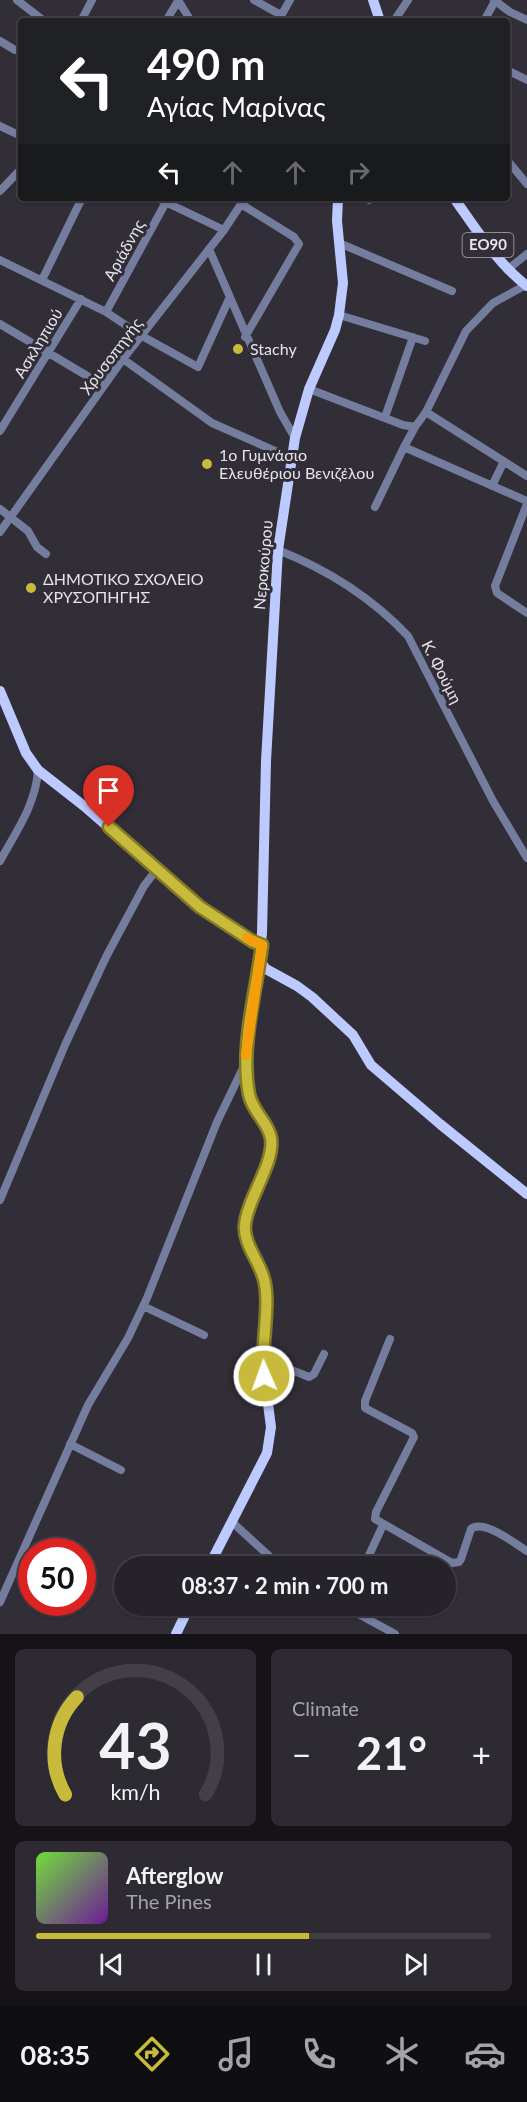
<!DOCTYPE html>
<meta charset="utf-8">
<style>
:root{--surface:#26222a;--page:#2e2a32;--text:#f1f3f6;--muted:#a4a4a8;--line:#423f47;--accent:#c8bb3b}
body{margin:0;font-family:Lato,sans-serif;background:var(--page);color:var(--text);height:100vh;display:flex;flex-direction:column;font-size:22px;white-space:nowrap}
*{box-sizing:border-box;margin:0}
p{font-size:20px;color:var(--muted)}
.icon{flex:none;width:33px;height:33px;fill:none;stroke:currentColor;stroke-width:2;stroke-linecap:round;stroke-linejoin:round}
.map{position:relative;height:1634px;overflow:hidden}
.panel{display:flex;flex-direction:column;gap:15px;padding:15px;background:#151317;flex:1}
.panel>*{flex:none}
.guide{position:absolute;left:18px;top:18px;width:492px;height:183px;border-radius:6px;box-shadow:0 2px 4px #0004,0 0 0 2px var(--line);background:#202124;color:#fff;overflow:hidden}
.speed{position:absolute;left:18px;top:1538px;display:flex;gap:12px;font-size:30px;font-weight:700;text-align:center}
.speed>*{display:grid;place-content:center;width:78px;height:78px;border-radius:50%;background:var(--surface);box-shadow:0 2px 4px #0004,0 0 0 2px var(--line);line-height:1}
.speed .limit{border:9px solid #d22;background:#fff;color:#111}
.pin{position:absolute;display:grid;place-items:center;width:51px;height:51px;color:#fff;margin:-62px -26px;border-radius:50% 50% 50% 0;rotate:-45deg;box-shadow:0 0 6px #0007}
.pin .icon{rotate:45deg}
.me{position:absolute;width:66px;margin:-33px;rotate:358deg;stroke-linejoin:round;filter:drop-shadow(0 0 4px #0008)}
.turn{display:flex;align-items:center;gap:21px;height:126px;padding:0 30px;font-size:27px}
.turn .icon{width:78px;height:78px;stroke-width:2.5}
.turn b{display:block;font-size:42px;line-height:51px}
.lanes{display:flex;align-items:center;height:57px;padding:0 30px;background:#0003;justify-content:center;gap:30px;direction:ltr}
.lanes .off{opacity:.35}
.big{font-size:45px;font-weight:700;line-height:1.1}
.panel .tile{flex:1;display:flex;flex-direction:column;justify-content:center;gap:9px;min-width:0;padding:0 21px;border-radius:9px;background:var(--page)}
.panel .dial{align-items:center;gap:0}
.dial svg{height:156px;overflow:visible;fill:none;stroke:var(--line);stroke-width:7;stroke-linecap:round;text-anchor:middle}
.dial text{fill:var(--text);stroke:none}
.song{display:flex;align-items:center;gap:18px}
.cover{width:72px;height:72px;border-radius:9px;background:linear-gradient(135deg,hsl(100 70% 55%),hsl(280 70% 35%))}
.played{height:6px;border-radius:3px;background:linear-gradient(90deg,var(--accent) 60%,var(--line) 60%)}
.keys{display:flex;justify-content:space-around;direction:ltr}
.heat{display:flex;justify-content:space-between;align-items:center;font-size:33px;direction:ltr}
.panel .tiles{flex:1;display:grid;gap:15px;grid-template-columns:1fr 1fr}
.tile:last-child{grid-column:span 2}
.trip{position:absolute;left:114px;top:1556px;width:342px;height:60px;border-radius:30px;background:var(--surface);box-shadow:0 2px 4px #0004,0 0 0 2px var(--line);font-weight:700;line-height:60px;text-align:center}
.tabs{display:flex;height:96px;justify-content:space-around;align-items:center;background:#0f0e11;color:var(--muted)}
.tabs .icon{width:42px;height:42px}
.tabs .active{color:var(--accent)}
.tabs b{font-size:27px;color:var(--text)}
.map>svg:first-child{display:block}
.lines{fill:none;stroke-linecap:round;stroke-linejoin:round}
.minor{stroke:#747d9d;stroke-width:8}
.major{stroke:#bccaff;stroke-width:10}
.route-casing{stroke:#827a26;stroke-width:15}
.route{stroke:#c8bb3b;stroke-width:10}
.slow{stroke:#f59e0b;stroke-width:10}
.poi-dot{fill:#c8bb3b;stroke:#322e38;stroke-width:2}
.labels{text-anchor:middle;stroke-width:6;stroke-linejoin:round;paint-order:stroke}
.shield{fill:#322e38;stroke:#b0adb5;stroke-width:1.5}
.shield-label{font-size:15px;font-weight:bold;fill:#e6e3ea}
.street-label{font-size:16px;fill:#e6e3ea;stroke:#322e38}
.poi-label{font-size:16px;fill:#e6e3ea;stroke:#322e38;text-anchor:start}
</style>
<div class="map">
<svg width="527" height="1634" viewBox="0 0 527 1634">
<rect width="100%" height="100%" fill="#322e38"/>
<g class="lines">
<path class="minor" d="M17 0 44 21
M178 0 191 21
M254 0 281 15
M494 0 510 12 527 20
M81 21 92 0
M166 21 178 1
M278 21 290 0
M394 21 408 0
M484 21 495 1
M0 41 15 50
M507 70 527 80
M0 126 21 136
M507 160 527 184
M0 191 21 169
M157 198 224 230
M369 200 370 198
M241 204 294 237 299 244 245 337
M339 243 452 291
M209 249 280 412 295 438
M0 260 106 312 142 336 198 367 229 299
M507 270 527 254
M42 280 82 198
M106 312 166 202
M339 315 425 341
M0 324 104 386
M123 359 212 423 291 458
M309 389 403 425 415 427
M426 412 527 476
M385 417 413 337
M0 431 81 299
M404 447 527 501
M492 486 504 461
M527 504 495 586 497 593 527 613
M375 507 404 447 415 427 426 412 466 331 493 303 526 285
M0 509 28 531 37 547 46 554
M0 532 123 359 224 230 245 198
M278 550C326 569 372 598 408 636L493 801 527 858
M0 861C16 832 36 804 38 770
M0 1200 65 1045 106 957 144 886 157 869
M143 1306 204 1335
M390 1339 365 1401V1408L412 1433 414 1437 376 1512 375 1519 452 1563 459 1562 461 1559 471 1529C484 1519 514 1543 527 1551
M262 1358 309 1377 314 1374 324 1354
M70 1444 121 1470
M232 1522 280 1566
M364 1566 383 1525
M0 1602 88 1405 128 1338 147 1298 217 1122 245 1064
M342 1605 395 1634"/>
<path class="major" d="M373 0 380 21
M454 198C476 229 497 263 527 286
M0 691 26 753 38 770 84 806 200 907 252 941 262 945
M260 961 266 969 297 986 312 997 353 1035 371 1065 440 1124 527 1194
M209 1566 267 1453 271 1427 262 1358 266 1287 244 1230 247 1212 269 1157 271 1138 253 1107 249 1096 245 1064 262 933 266 761 278 550 295 438 309 389 335 330 339 315 343 283 337 221 338 198
M176 1634 190 1605"/>
</g>
<g class="lines">
<defs>
<path id="route" d="M109 827 200 907 252 941 262 945C256 993 240 1047 249 1094 252 1111 268 1122 271 1138 275 1163 247 1199 245 1225 243 1242 258 1260 263 1276 272 1301 260 1347 264 1376"/>
</defs>
<use href="#route" class="route-casing"/>
<use href="#route" class="route"/>
<path class="slow" d="M246 1055 262 945 247 938"/>
</g>
<g class="poi-dot">
<circle cx="238" cy="349" r="6"/>
<circle cx="207" cy="464" r="6"/>
<circle cx="31" cy="588" r="6"/>
</g>
<g class="labels">
<rect class="shield" x="462.5" y="233" width="51" height="24" rx="4.5"/>
<g class="shield-label">
<text x="488" y="250">ΕΟ90</text>
</g>
<g class="street-label">
<text transform="translate(124 250) rotate(-61)" y="6">Αριάδνης</text>
<text transform="translate(38 343) rotate(-59)" y="6">Ασκληπιού</text>
<text transform="translate(111 356) rotate(-53)" y="6">Χρυσοπηγής</text>
<text transform="translate(263 565) rotate(-85)" y="6">Νεροκούρου</text>
<text transform="translate(442 672) rotate(63)" y="6">Κ. Φούμη</text>
</g>
<g class="poi-label">
<text x="250" y="355">Stachy</text>
<text x="219" y="461">1ο Γυμνάσιο<tspan x="219" dy="18">Ελευθέριου Βενιζέλου</tspan></text>
<text x="43" y="585">ΔΗΜΟΤΙΚΟ ΣΧΟΛΕΙΟ<tspan x="43" dy="18">ΧΡΥΣΟΠΗΓΗΣ</tspan></text>
</g>
</g>
</svg>
<div class="speed"><div class="limit">50</div></div>
<div class="pin" style="left:109px;top:827px;background:#d93025"><svg class="icon" aria-label="arrive" viewBox="0 0 24 24"><path d="M6 21V4h12l-3 4 3 4H6"/></svg></div>
<svg class="me" style="left:264px;top:1376px" viewBox="-20 -20 40 40"><circle r="17" fill="#c8bb3b" stroke="#fff" stroke-width="3"/><path d="M0-11L8 9 0 5-8 9z" fill="#fff"/></svg>
<div class="trip">08:37 · 2 min · 700 m</div>
<div class="guide">
<div class="turn"><svg class="icon" aria-label="left" viewBox="0 0 24 24"><path d="M17 20v-9H6M10 6l-5 5 5 5"/></svg><div><b>490 m</b>Αγίας Μαρίνας</div></div>
<div class="lanes"><svg class="icon" aria-label="left" viewBox="0 0 24 24"><path d="M17 20v-9H6M10 6l-5 5 5 5"/></svg><svg class="icon off" aria-label="ahead" viewBox="0 0 24 24"><path d="M12 20V5M6 11l6-6 6 6"/></svg><svg class="icon off" aria-label="ahead" viewBox="0 0 24 24"><path d="M12 20V5M6 11l6-6 6 6"/></svg><svg class="icon off" aria-label="right" viewBox="0 0 24 24"><path d="M7 20v-9h11M14 6l5 5-5 5"/></svg></div>
</div>
</div>
<section class="panel">
<div class="tiles">
<div class="tile dial"><svg viewBox="0 0 100 80">
<path d="M14 69A42 42 0 1 1 86 69"/>
<path d="M14 69A42 42 0 0 1 20 19" stroke="#c8bb3b"/>
<text x="50" y="56" font-size="32" font-weight="700">43</text>
<text x="50" y="72" font-size="11">km/h</text>
</svg></div>
<div class="tile"><p>Climate</p>
<div class="heat"><a>−</a><b class="big">21°</b><a>+</a></div>
</div>
<div class="tile">
<div class="song"><i class="cover"></i><div><b>Afterglow</b><p>The Pines</p></div></div>
<div class="played"></div>
<div class="keys"><svg class="icon" aria-label="previous" viewBox="0 0 24 24"><path d="M18 5L8 12l10 7zM5 5v14"/></svg><svg class="icon" aria-label="pause" viewBox="0 0 24 24"><path d="M8 5v14M16 5v14"/></svg><svg class="icon" aria-label="next" viewBox="0 0 24 24"><path d="M6 5l10 7-10 7zM19 5v14"/></svg></div>
</div>
</div>
</section>
<nav class="tabs">
<b>08:35</b>
<svg class="icon active" aria-label="directions" viewBox="0 0 24 24"><path d="M12 3l9 9-9 9-9-9zM9 14v-3h6M13 9l2 2-2 2"/></svg>
<svg class="icon" aria-label="music" viewBox="0 0 24 24"><path d="M9 18V5l10-2v13"/><circle cx="6" cy="18" r="3"/><circle cx="16" cy="16" r="3"/></svg>
<svg class="icon" aria-label="phone" viewBox="0 0 24 24"><path d="M5 4h4l2 5-3 2q2 4 5 5l2-3 5 2v4C11 20 4 13 5 4z"/></svg>
<svg class="icon" aria-label="climate" viewBox="0 0 24 24"><path d="M12 3v18M4 7l16 10M4 17L20 7"/></svg>
<svg class="icon" aria-label="car" viewBox="0 0 24 24"><path d="M5 17H2v-5l4-1 3-4h7l3 4 3 1v5h-3M9 17h6M6 11h13"/><circle cx="7" cy="17" r="2"/><circle cx="17" cy="17" r="2"/></svg>
</nav>
